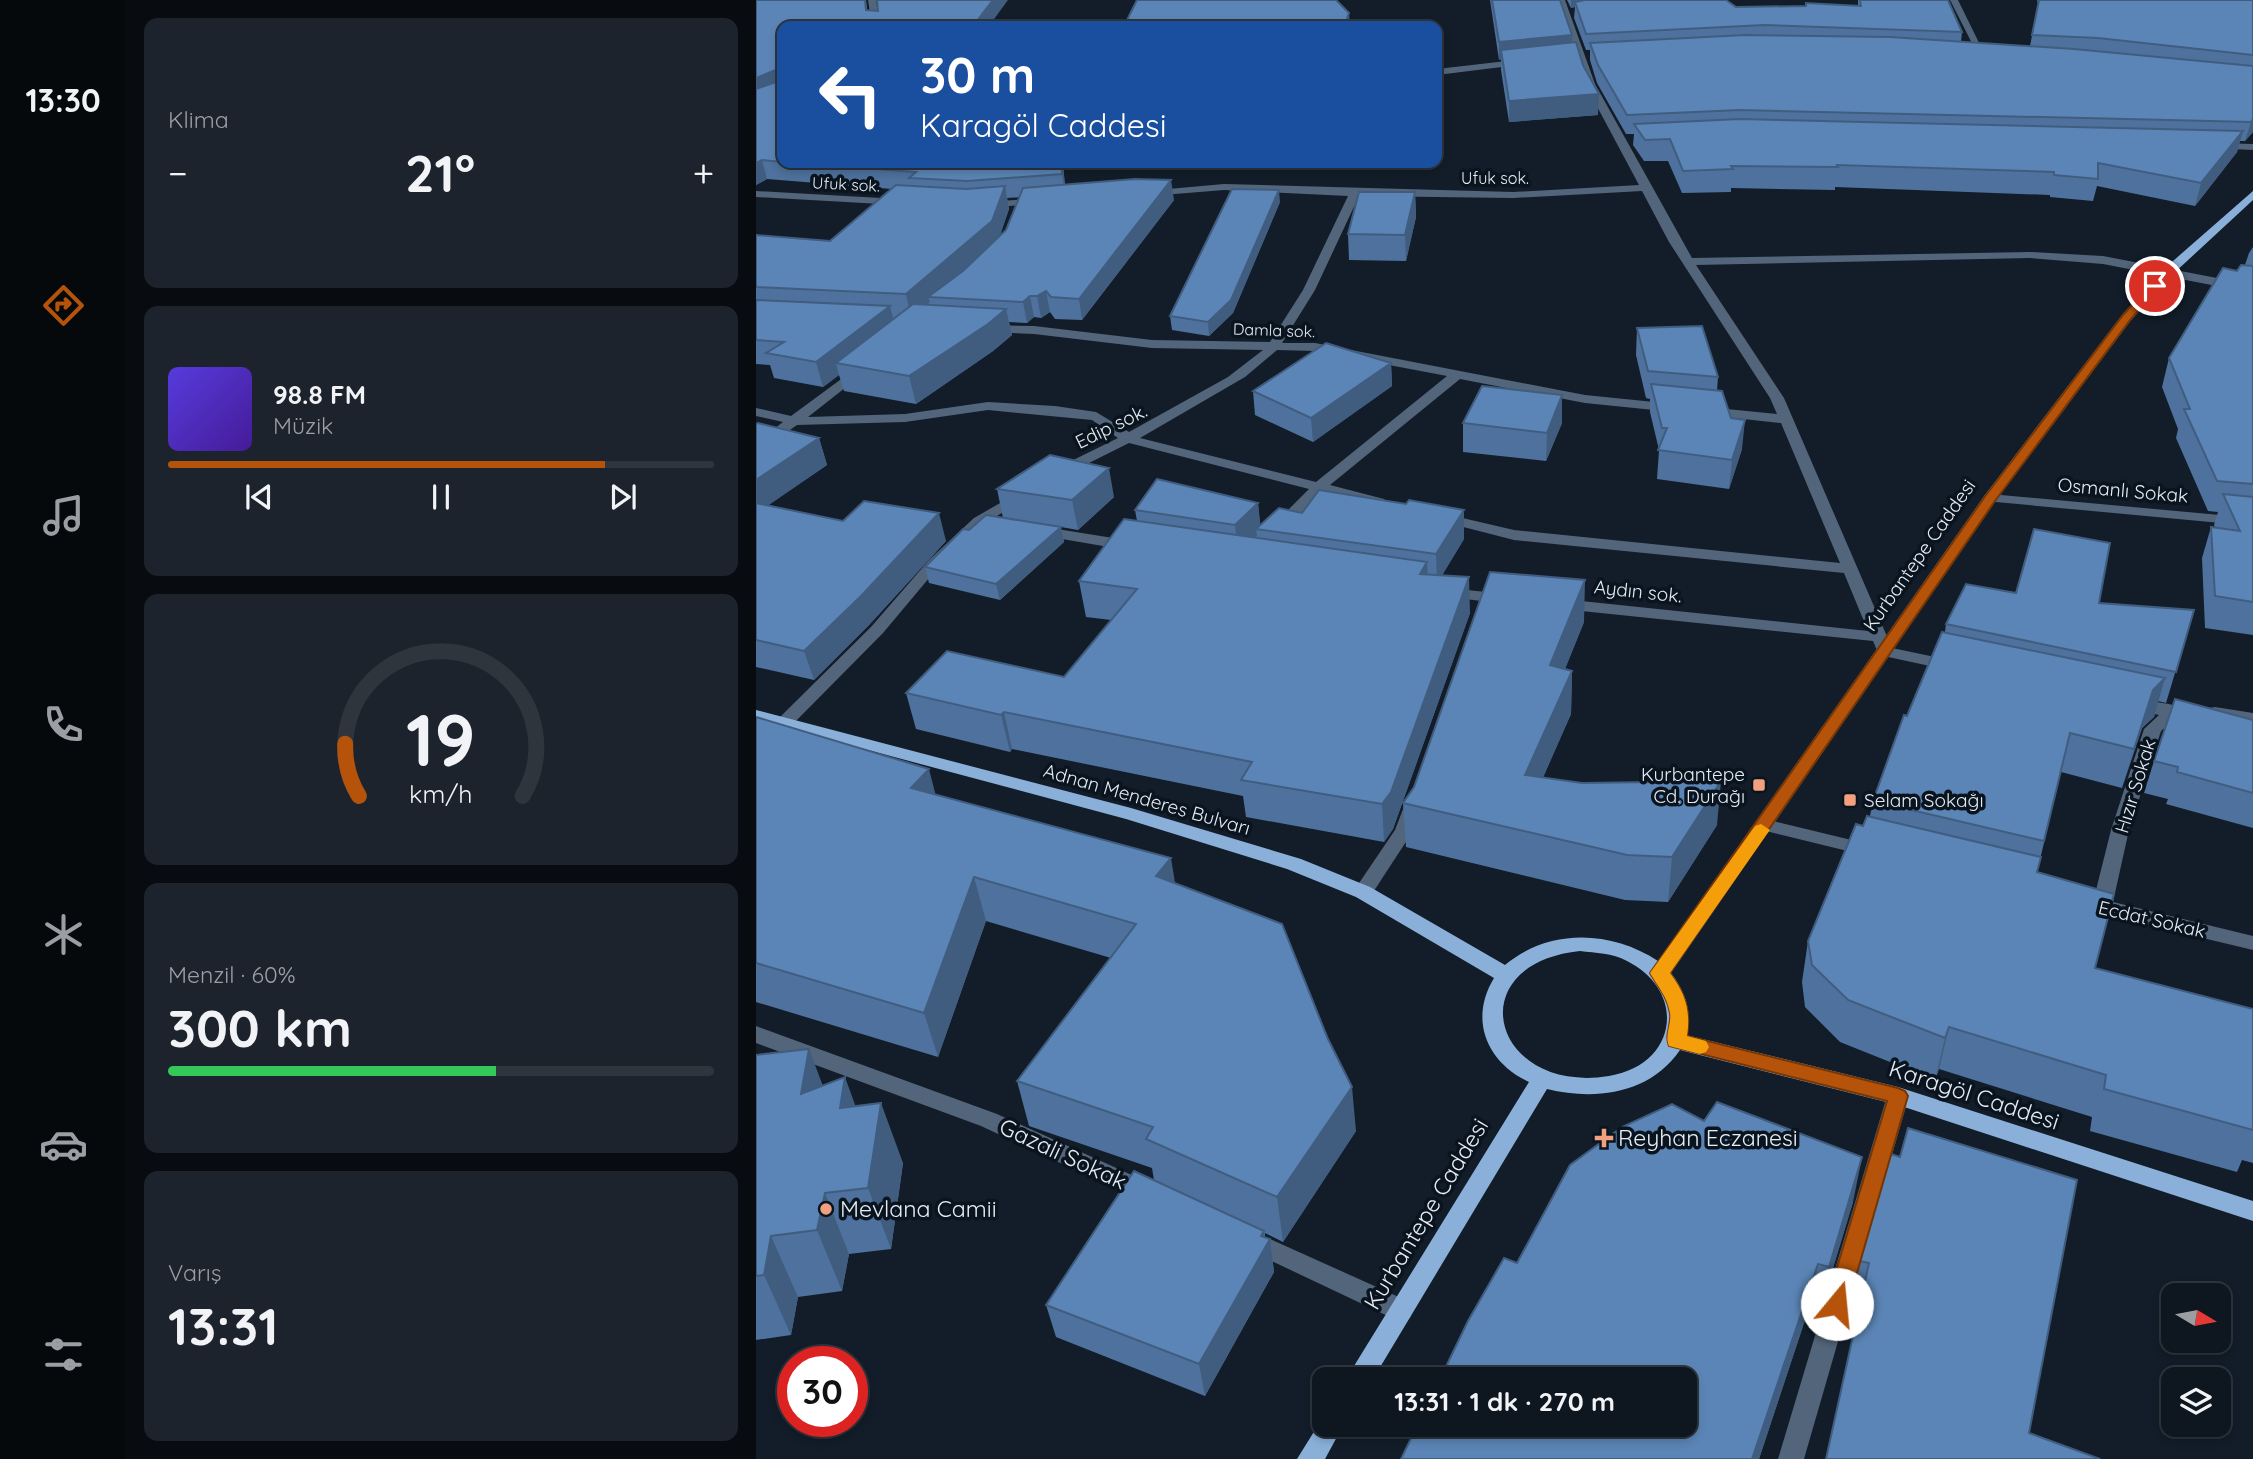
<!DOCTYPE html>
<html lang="tr">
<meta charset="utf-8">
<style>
:root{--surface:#0e161f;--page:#1c232c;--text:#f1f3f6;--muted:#9b9fa4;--line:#2e353d;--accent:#b45309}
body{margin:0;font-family:Quicksand,sans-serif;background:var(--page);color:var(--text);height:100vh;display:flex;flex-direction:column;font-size:26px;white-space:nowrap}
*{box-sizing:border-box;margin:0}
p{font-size:23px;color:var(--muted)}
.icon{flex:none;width:38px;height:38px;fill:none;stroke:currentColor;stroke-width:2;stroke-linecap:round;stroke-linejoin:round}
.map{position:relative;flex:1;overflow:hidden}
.details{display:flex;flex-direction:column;gap:18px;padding:18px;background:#080c11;width:630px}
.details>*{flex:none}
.top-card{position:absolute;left:21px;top:21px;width:665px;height:147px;border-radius:14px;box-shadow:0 4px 10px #0003,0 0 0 2px var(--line);background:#1a4fa0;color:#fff;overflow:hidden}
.needle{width:46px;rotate:100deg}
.fabs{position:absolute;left:1405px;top:1283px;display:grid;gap:14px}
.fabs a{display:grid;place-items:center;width:70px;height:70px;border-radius:14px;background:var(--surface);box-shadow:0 4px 10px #0003,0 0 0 2px var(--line);font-size:35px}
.speed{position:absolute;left:21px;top:1346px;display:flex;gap:14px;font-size:35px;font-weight:700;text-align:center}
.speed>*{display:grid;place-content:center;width:91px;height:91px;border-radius:50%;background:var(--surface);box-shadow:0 4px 10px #0003,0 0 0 2px var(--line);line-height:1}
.speed .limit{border:10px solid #d22;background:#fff;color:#111}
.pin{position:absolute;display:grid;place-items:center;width:60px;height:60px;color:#fff;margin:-30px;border:4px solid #fff;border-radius:50%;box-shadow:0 2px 7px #0007}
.me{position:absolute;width:77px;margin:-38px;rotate:17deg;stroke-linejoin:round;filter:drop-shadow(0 0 5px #0008)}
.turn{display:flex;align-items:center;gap:24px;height:147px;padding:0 28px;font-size:32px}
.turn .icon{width:91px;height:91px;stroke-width:2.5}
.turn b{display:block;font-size:49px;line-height:60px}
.big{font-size:52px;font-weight:800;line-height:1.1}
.details .card{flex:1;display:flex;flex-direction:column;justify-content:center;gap:10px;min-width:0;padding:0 24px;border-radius:14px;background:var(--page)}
.details .dial{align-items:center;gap:0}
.dial svg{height:182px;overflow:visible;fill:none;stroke:var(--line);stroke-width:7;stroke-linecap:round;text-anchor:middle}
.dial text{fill:var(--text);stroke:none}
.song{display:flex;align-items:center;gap:21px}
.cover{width:84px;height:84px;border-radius:10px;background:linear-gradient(135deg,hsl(250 70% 55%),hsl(260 70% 35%))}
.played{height:7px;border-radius:4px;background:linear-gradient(90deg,var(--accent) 80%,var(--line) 80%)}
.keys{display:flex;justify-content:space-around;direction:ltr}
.heat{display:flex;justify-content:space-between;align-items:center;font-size:38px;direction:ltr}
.charge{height:10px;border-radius:5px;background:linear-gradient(90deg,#34c759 60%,var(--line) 0)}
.trip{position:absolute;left:556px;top:1367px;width:385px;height:70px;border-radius:14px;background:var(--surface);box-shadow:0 4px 10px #0003,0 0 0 2px var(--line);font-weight:800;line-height:70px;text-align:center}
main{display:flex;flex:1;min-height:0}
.tabs{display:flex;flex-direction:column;width:126px;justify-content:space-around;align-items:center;background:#06090c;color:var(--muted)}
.tabs .icon{width:49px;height:49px}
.tabs .current{color:var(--accent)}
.tabs b{font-size:32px;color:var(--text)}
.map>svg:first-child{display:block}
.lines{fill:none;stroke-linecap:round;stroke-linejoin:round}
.minor{fill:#53657a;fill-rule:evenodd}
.major{fill:#8ab0da;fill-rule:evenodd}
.wall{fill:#4e729d;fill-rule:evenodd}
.shaded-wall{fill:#405d7f}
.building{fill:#5b85b6;stroke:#405d7f;stroke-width:2}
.route{fill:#b45309;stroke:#753606;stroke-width:2}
.slow{fill:#f59e0b}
.poi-dot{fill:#f2a080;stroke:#0a141f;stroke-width:2.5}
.labels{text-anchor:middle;stroke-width:7;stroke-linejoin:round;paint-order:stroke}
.far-street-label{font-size:16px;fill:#e5ecf4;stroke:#0a141f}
.street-label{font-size:19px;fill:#e5ecf4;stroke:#0a141f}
.poi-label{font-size:19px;fill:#e5ecf4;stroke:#0a141f;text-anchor:end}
.near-street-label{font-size:23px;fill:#e5ecf4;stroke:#0a141f}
.near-poi-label{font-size:23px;fill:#e5ecf4;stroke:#0a141f;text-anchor:start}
</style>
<main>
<nav class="tabs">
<b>13:30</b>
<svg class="icon current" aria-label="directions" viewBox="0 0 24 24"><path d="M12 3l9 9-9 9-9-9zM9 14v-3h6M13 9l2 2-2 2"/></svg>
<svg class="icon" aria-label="music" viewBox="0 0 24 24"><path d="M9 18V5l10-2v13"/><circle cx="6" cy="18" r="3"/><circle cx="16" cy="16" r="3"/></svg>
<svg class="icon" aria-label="phone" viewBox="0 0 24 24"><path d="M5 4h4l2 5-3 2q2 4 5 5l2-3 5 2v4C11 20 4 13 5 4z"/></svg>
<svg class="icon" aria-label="climate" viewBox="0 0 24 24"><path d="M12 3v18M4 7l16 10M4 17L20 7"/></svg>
<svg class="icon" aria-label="car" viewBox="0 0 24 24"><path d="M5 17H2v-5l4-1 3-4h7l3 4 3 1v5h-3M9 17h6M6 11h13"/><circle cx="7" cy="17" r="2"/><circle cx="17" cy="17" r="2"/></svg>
<svg class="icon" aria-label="filters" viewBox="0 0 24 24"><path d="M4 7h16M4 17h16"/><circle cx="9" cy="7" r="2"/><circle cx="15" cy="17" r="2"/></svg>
</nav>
<section class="details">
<div class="card"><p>Klima</p>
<div class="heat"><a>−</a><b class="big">21°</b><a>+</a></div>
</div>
<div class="card">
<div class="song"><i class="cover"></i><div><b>98.8 FM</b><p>Müzik</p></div></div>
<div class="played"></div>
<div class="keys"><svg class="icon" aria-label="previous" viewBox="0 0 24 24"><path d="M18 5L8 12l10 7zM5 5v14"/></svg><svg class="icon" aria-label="pause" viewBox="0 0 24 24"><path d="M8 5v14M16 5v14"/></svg><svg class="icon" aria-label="next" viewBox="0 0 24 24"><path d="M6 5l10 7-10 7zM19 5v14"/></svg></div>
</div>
<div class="card dial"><svg viewBox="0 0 100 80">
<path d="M14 69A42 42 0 1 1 86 69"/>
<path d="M14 69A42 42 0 0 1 8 46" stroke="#b45309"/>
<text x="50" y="56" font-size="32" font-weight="700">19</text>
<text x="50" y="72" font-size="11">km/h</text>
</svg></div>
<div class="card"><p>Menzil · 60%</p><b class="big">300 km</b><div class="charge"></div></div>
<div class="card"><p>Varış</p><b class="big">13:31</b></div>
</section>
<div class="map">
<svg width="1497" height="1459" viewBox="0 0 1497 1459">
<rect width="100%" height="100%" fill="#121d29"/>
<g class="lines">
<path class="minor" d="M112 0H120L124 26H116Z
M801 0H809L839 84 936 258 1274 252 1347 256 1497 285V293L1347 264 1274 258 940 265 1028 398 1136 648 1203 662 1205 666 1203 670 1197 671 1123 655 1117 641 806 609 798 604 806 599 1112 631 1088 573 758 540 680 520 678 517 685 513 758 530 1084 563 1025 423 950 415 943 411 950 407 1021 414 1014 398 913 242 886 191 757 198 603 196 559 290 526 343H559L829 395 918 404 925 408 918 412 829 403 704 379 574 485 628 499 630 502 628 505 623 506 566 492 528 530H518L516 527 518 524 553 489 373 443 309 475H299V469L362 438 336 420 232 410 149 422 41 425 0 454V443L27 422 0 416V408L35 416 103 366 110 370 108 373 52 417 149 414 232 402 299 406 340 412 373 432 472 377 507 350 396 348 278 334 232 332 226 328 228 325 278 326 396 340 514 342 547 290 592 196 468 190 394 196 389 193 390 191 468 184 757 192 883 185 829 84ZM521 350 559 351 691 376 560 482 384 438 489 377Z
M1194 0H1202L1230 57 1222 55Z
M768 59 773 62 771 64 681 75V69Z
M1459 143 1497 144V150L1455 148V144Z
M0 191 142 199 147 202 142 205 0 197Z
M286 198 290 199V203L230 208 225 205 230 202Z
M265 491 270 492 272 495 270 498 228 524 184 565 127 633 34 727H22L19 723 22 719 115 627 174 559 218 518Z
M1234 494 1497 518V526L1229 501 1227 498 1229 495Z
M282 526 376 541 384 546 376 551 277 534 274 531 277 528Z
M691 588 750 594 758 599 750 604 685 596 683 593 685 590Z
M1378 699C1391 701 1426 704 1433 711L1430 715 1421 717 1405 731 1373 830 1357 902 1497 936V950L1334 911 1327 909 1324 904 1327 899 1338 898 1355 830 1388 729 1403 715 1372 708 1369 704Z
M1459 707 1497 713V723L1453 716 1450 712 1453 708Z
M656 802 663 804 665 808 657 831 614 897H600L597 892 639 830 649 804Z
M1009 819 1112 844 1119 845 1121 850 1119 855 1112 856 1002 829 1000 825 1002 821Z
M0 1026 241 1114 400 1186 404 1193 400 1200 392 1203 384 1200 225 1126 0 1043Z
M1142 1087 1150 1090 1153 1096 1048 1459H1022L1131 1096 1134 1090Z
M494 1230 654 1302 657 1310 654 1318 645 1321 636 1318 486 1247 482 1240 486 1233Z"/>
<path class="major" d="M1497 191V200L1417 274 1375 320 1239 501 915 973C929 991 937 1012 930 1035L1142 1087 1497 1201V1221L1142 1105 924 1050C894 1094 839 1101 791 1089L617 1379H590L773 1082C730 1062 713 1019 738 978L600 897 531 869 370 819 0 720V710L375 808 545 859 614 887 749 965C793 928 855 930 902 961L1229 495 1367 314 1409 268ZM824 951C840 953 856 953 871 961 932 992 921 1065 853 1076 736 1095 701 964 824 951Z
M569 1414V1424H588L569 1459H541Z"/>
</g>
<path class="wall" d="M0 0H110L111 10 122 11 252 0 26 26V163H307L309 185 418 200 326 320 299 319 294 312 285 318 278 317 271 323 253 322 256 335 237 351 160 404 88 391 83 375 67 387 18 378 14 365 0 364V235L74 241 136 189 11 179 0 185ZM264 197 250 230 243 237 253 209 251 198Z
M734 0H804L816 43 842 115 753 122 745 70V59L743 60Z
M811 0H970L980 7 1102 6V0H1192L1206 32 1205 42 1274 46 1282 4 1281 0H1497V132L1489 141H1484L1481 152 1439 206 1341 186 1337 201 1294 197V195L1079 187V190L975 188V192L926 193 912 161H888L877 145 878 134H870L841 83 834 60V50H830L818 18 819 7 815 8Z
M659 192 660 217 650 261 593 260 592 234Z
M524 202 477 313 453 336 416 330 414 316Z
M1497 247V635L1449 628 1446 558 1455 527H1459L1458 525 1462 512 1452 511 1420 438 1422 429 1406 387 1413 358 1481 271 1489 265 1493 253Z
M881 328 962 377 961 391 975 418 986 449 973 489 901 479 903 450 894 412V399L890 398 880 355Z
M635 363 636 386 557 442 499 415 497 391Z
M806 395V423L790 461 707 452V423Z
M0 424 63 438 71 465 12 505 87 521 190 541 113 625 58 680 0 667Z
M241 489 358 497 322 530 305 527 308 542 244 600 173 583 169 567 213 530 247 518Z
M502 503 504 525 546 513 708 539 686 575 714 613 637 829 628 842 490 817 487 796 256 749 254 752 160 729 150 693 308 677 355 620 330 617 323 581 381 521 379 510Z
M1260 593 1343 603 1438 610 1410 703 1402 701 1398 717 1386 728 1366 788 1305 772 1281 872 1339 968 1497 1009V1163L1486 1160 1481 1172 1334 1131 1336 1117 1183 1069 1179 1080 1084 1042 1049 1007 1046 982 1052 941 1107 826 1114 816 1117 801 1151 716 1189 632 1190 624Z
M828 622 809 669 816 671 815 714 787 777 961 825 912 902 869 900 650 847 647 803 658 787Z
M0 717 180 795 419 883 600 1131 527 1242 509 1233V1238L514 1239 518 1272 449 1396 300 1337 290 1305 398 1180 396 1168 273 1126 261 1081 355 958 230 921 182 1057 0 1002Z
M1497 720V828L1410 804 1412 799 1388 793 1398 761Z
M0 1055 67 1086 100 1106 147 1163 135 1249 93 1254 86 1291 42 1297 35 1335 0 1340Z
M1144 1157 1070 1459 1100 1321 1091 1318 1104 1261Z
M1097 1202 1064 1311 1053 1308 1003 1459H645L761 1263Z"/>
<path class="shaded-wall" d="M237 0H252L233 26H217Z
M815 0H854L819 2V7L815 8Z
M593 13 594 26H588Z
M816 35 815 52 745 50V59L743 60V42Z
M22 69 26 85 0 98V78Z
M843 94 842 115 753 122V101Z
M1497 119V132L1489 141 1495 122Z
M1487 131 1481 152 1439 206 1445 183Z
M6 160 11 179 0 185V163Z
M306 163H307L309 193 306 174Z
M415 180 418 200 326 320 323 299Z
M249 186 253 209 241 245 172 297 174 302 155 318 150 294Z
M523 190 524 202 477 313 453 336 452 322Z
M659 192 660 217 650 261 649 235Z
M290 291 294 312 285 318 281 296Z
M274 296 278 317 271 323 267 302Z
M134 306 140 330 80 363 83 375 67 387 60 362Z
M250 309 256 335 237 351 160 404 153 376Z
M635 363 636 386 557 442 555 418Z
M806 395V423L790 461 791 433Z
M989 420 986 449 973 489 976 460Z
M63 438 71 465 0 514V480Z
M353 468 358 497 322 530 316 500Z
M502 503 505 530 500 529 501 536 482 555 479 525Z
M708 510V539L681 584 680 554Z
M183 513 190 541 113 625 58 680 48 651Z
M305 527 308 542 244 600 240 584Z
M671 562 673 597 664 574Z
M713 577 714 613 637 829 628 842 626 804Z
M829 580 828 622 793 708 794 665Z
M816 671 815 714 769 819V775Z
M1409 678 1398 717 1386 728 1366 788 1397 690Z
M248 712 256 749 254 752 245 715Z
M173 769 184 812 155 788Z
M965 781 961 825 912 902 916 857Z
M415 858 422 901 400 876Z
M218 877 230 921 182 1057 168 1013Z
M1193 1027 1183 1069 1179 1080 1189 1038Z
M53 1049 76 1110 45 1094Z
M89 1077 111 1138 84 1108Z
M596 1087 600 1131 527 1242 521 1197Z
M125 1103 147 1163 135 1249 112 1188Z
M1106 1157 1097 1202 1064 1311 1073 1267Z
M69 1193 93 1254 86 1291 61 1230Z
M508 1231 510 1245 514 1239 518 1272 449 1396 443 1364 505 1236Z
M15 1236 42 1297 35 1335 8 1275Z
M1062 1264 1053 1308 1003 1459H996Z"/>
<path class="building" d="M0 0H109L110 10 122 11 121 0H237L217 26H26V162L6 160 0 163V89L23 81 22 69 0 78Z
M381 0H580L593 13 588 26H368Z
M736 0H804L816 35 743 42Z
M829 0H970L980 7 1050 6V3L1105 6 1104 0H1192L1206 32 1008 25 830 34 819 2Z
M1283 0H1497V55L1342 38 1276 35Z
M989 35 1134 37 1318 49 1497 66V119L1495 122 984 110 871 115 842 65 834 43Z
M820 42 827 65 843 94 753 101 745 50Z
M984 119 1487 131 1445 183 1342 163V179L1298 175V172L1081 165 1082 167 975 166 977 169 927 171 914 139 889 140 878 124Z
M41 163H306V174L211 181 153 178 160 172Z
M379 179 415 180 323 299 295 297 290 291 281 296H274L267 302 172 297 207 271 250 230 267 188Z
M140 185 210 189 249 186 236 221 150 294 0 287V235L74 241Z
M476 189 523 190 475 300 452 322 414 316Z
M603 192H659L649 235 592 234Z
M1485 265 1497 266V484L1461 481 1428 409H1434L1413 358 1467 268 1481 271Z
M0 300 134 306 60 362 10 353 28 342 0 340Z
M157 304 250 309 232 324 153 376 80 363Z
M946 326 962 377 892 371 881 328Z
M570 343 635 363 555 418 497 391Z
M895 384 966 391 975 418 989 420 976 460 902 450 911 428H906Z
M726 386 806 395 791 433 707 423Z
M2 423 63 438 0 480V424Z
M294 455 353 468 316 500 241 489Z
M401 479 502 503 479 525 379 510Z
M563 490 650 504 653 500 708 510 680 554 500 529 523 508 546 513Z
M1467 494 1497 497V602L1459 596 1455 527 1484 531Z
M108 501 183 513 105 596 48 651 0 640V503L87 521Z
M230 515 305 527 240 584 169 567 207 529 213 530Z
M368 519 671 562 664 574 713 577 635 792 626 804 485 780 496 762 248 712 245 715 150 693 191 651 308 677 381 589 323 581Z
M1278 529 1354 543 1343 603 1438 610 1420 672 1190 624 1210 584 1260 593Z
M734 572 829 580 794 665 816 671 769 775 826 783 965 781 916 857 871 855 647 803 658 787Z
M1186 632 1409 678 1397 690 1378 749 1314 733 1288 841 1117 801 1148 715 1151 716Z
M1419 699 1497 720V793L1421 772 1422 767 1398 761Z
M0 717 173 769 155 788 415 858 400 876 526 924 572 1039 596 1087 521 1197 390 1139 397 1127 261 1081 380 924 218 877 168 1013 0 963Z
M1111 816 1285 857 1281 872 1358 894 1339 968 1497 1009V1130L1348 1089 1350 1075 1193 1027 1189 1038 1092 1000 1056 965 1052 941 1100 824 1107 826Z
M53 1049 45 1094 89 1077 84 1108 125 1103 112 1188 69 1193 61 1230 15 1236 8 1275 0 1276V1055Z
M961 1102 1106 1157 1073 1267 1062 1264 996 1459H645L662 1424H929V1379H684L712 1321 748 1258 761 1263 814 1165 866 1127 916 1104 948 1121Z
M1152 1128 1321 1180 1273 1433 1344 1459H1070L1113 1263 1104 1261 1135 1154 1144 1157Z
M378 1171 508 1231 505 1236 514 1239 443 1364 290 1305Z"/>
<path class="route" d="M1395 284 1405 286 1375 319 1239 501 914 973C929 993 935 1010 931 1036L1142 1088 1149 1091 1152 1096 1092 1304 1089 1311 1081 1313 1073 1311 1070 1304 1131 1101 913 1046C908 1035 916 1024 914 1013 911 996 902 987 894 973L1230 495 1367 315Z"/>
<path class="slow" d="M1005 824 1014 830 1011 834 914 973C929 993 935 1010 931 1036L950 1041 953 1047 950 1052 944 1054 913 1046C908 1035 916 1024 914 1013 911 996 902 987 894 973L999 826Z"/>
<g class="poi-dot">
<rect x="996" y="778" width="14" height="14" rx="3.5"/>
<rect x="1087" y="793" width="14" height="14" rx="3.5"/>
<path d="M844.5 1127.5h7v7h7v7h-7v7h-7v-7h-7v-7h7z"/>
<circle cx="70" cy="1209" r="7"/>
</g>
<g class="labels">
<g class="far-street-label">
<text x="739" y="184">Ufuk sok.</text>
<text transform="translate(90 184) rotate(3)" y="6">Ufuk sok.</text>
<text transform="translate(518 330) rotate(2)" y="6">Damla sok.</text>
</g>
<g class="street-label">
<text transform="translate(355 426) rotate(-26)" y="7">Edip sok.</text>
<text transform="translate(1367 490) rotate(5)" y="7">Osmanlı Sokak</text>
<text transform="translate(1163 555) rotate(-55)" y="7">Kurbantepe Caddesi</text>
<text transform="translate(882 591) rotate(6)" y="7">Aydın sok.</text>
<text transform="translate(1379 786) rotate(-73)" y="7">Hızır Sokak</text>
<text transform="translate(391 799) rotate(16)" y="7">Adnan Menderes Bulvarı</text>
<text transform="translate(1396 919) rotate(13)" y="7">Ecdat Sokak</text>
</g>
<g class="poi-label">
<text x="989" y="781">Kurbantepe<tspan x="989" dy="22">Cd. Durağı</tspan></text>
<text x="1108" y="807" text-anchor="start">Selam Sokağı</text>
</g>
<g class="near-street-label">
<text transform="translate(1218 1095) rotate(18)" y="8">Karagöl Caddesi</text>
<text transform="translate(307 1154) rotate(25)" y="8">Gazali Sokak</text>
<text transform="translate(670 1214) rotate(-59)" y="8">Kurbantepe Caddesi</text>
</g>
<g class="near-poi-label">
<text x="862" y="1146">Reyhan Eczanesi</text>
<text x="84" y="1217">Mevlana Camii</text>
</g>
</g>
</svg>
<div class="fabs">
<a><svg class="needle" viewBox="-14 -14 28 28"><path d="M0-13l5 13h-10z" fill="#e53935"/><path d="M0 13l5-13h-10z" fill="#9b9fa4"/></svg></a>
<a><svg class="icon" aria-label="layers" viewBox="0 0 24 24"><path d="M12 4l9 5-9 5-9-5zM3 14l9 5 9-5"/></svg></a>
</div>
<div class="speed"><div class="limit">30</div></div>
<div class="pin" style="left:1399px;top:286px;background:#d93025"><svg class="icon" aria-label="arrive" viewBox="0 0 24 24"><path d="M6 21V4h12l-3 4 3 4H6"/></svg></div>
<svg class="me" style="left:1081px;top:1304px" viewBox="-20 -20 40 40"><circle r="19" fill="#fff"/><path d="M0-13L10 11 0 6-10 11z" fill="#b45309"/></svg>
<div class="trip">13:31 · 1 dk · 270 m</div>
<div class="top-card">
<div class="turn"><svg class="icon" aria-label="left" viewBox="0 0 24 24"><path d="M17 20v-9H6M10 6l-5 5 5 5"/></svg><div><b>30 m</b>Karagöl Caddesi</div></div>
</div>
</div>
</main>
